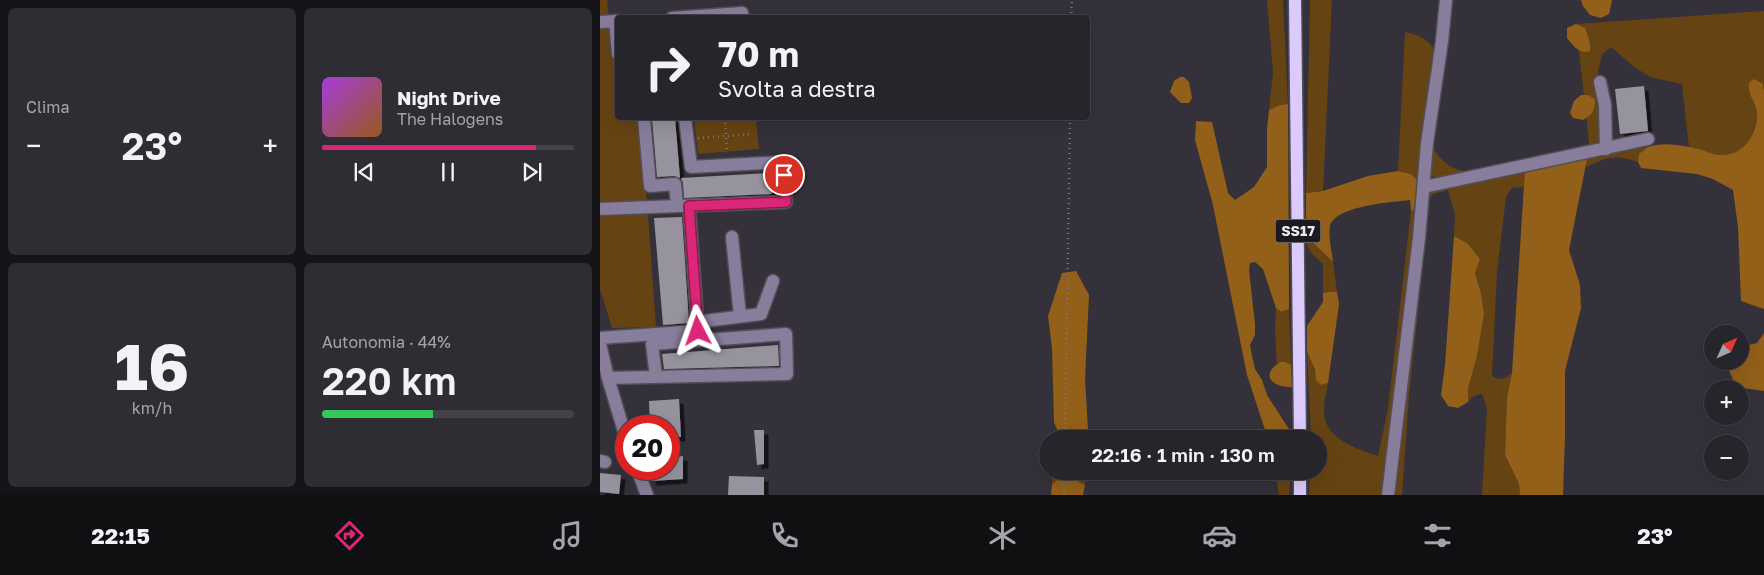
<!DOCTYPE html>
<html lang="it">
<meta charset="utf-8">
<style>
:root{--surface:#27252c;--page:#2f2d34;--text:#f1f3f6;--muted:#a4a5a9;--line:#434248;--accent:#db2777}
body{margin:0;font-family:"Golos Text",sans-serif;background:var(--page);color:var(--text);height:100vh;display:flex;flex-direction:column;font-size:19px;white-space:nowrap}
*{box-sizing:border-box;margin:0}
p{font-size:16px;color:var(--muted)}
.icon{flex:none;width:28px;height:28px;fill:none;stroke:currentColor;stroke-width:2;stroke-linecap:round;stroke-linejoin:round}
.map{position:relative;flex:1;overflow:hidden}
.drawer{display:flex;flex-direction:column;gap:8px;padding:8px;background:#151418;width:600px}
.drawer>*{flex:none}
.hud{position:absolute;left:15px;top:15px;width:475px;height:105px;border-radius:5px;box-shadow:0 5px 20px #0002,0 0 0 1px var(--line);background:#27252c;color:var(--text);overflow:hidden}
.needle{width:32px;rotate:45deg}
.buttons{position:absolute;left:1104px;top:325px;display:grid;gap:10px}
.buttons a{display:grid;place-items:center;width:45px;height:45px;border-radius:50%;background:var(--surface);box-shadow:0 5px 20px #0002,0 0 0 1px var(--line);font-size:25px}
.speed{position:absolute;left:15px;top:415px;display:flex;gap:10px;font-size:25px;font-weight:700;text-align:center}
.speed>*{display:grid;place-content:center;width:65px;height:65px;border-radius:50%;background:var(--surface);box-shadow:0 5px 20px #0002,0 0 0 1px var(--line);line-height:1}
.speed .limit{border:8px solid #d22;background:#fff;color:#111}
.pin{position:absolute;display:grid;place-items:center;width:42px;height:42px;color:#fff;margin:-21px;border:2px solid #fff;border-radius:50%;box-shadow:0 1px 5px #0007}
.me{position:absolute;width:55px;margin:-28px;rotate:356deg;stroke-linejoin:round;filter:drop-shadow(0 0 4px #0008)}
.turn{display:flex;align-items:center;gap:18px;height:105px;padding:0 20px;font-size:22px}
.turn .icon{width:65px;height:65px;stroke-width:2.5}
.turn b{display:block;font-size:35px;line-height:42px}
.big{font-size:38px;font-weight:600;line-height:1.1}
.drawer .card{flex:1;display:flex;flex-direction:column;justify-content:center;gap:8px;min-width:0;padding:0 18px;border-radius:8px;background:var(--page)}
.drawer .dial{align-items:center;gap:0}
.dial b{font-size:65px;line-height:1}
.song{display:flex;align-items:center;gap:15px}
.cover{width:60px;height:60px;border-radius:8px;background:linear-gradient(135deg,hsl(280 70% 55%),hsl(30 70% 35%))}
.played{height:5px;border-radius:2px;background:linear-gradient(90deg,var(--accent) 85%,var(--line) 85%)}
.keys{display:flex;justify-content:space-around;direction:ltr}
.heat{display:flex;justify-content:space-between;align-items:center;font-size:28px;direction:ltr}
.charge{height:8px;border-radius:4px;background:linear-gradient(90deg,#34c759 44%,var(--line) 0)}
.drawer .tiles{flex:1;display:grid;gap:8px;grid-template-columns:repeat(2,1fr)}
.trip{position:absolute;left:439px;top:430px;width:288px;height:50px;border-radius:25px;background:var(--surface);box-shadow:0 5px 20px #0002,0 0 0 1px var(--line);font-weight:600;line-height:50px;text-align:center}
.dock{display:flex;height:80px;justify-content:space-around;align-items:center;background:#100f12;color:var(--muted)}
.dock .icon{width:35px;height:35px}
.dock .current{color:var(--accent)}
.dock b{font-size:22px;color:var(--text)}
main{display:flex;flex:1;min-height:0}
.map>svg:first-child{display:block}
.green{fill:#664313}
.forest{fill:#926019}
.building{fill:#97939e;filter:url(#shadow)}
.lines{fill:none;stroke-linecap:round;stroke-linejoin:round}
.minor-casing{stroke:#514f57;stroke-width:15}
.major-casing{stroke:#514f57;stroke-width:15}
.path{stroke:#79777e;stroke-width:2.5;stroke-dasharray:1 4;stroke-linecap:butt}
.minor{stroke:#897d9c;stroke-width:12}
.major{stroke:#ddcafc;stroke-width:12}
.route-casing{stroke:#8e194d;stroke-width:12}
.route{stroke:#db2777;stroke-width:9}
.labels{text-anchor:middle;stroke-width:5;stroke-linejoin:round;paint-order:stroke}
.shield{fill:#1b1a1e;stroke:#adacb1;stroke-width:1}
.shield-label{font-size:14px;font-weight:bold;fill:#eceaf0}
</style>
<main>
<section class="drawer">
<div class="tiles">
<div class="card"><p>Clima</p>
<div class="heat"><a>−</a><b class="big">23°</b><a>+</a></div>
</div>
<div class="card">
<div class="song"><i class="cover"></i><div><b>Night Drive</b><p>The Halogens</p></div></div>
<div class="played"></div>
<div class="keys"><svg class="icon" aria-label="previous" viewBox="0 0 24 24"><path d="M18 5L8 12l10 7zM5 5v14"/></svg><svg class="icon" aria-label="pause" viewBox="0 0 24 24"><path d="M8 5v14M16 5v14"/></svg><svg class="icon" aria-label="next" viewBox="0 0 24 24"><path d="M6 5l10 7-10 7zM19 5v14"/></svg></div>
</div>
<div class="card dial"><b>16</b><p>km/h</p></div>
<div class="card"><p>Autonomia · 44%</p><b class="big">220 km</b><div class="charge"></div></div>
</div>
</section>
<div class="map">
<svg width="1164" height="495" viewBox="0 0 1164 495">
<defs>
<filter id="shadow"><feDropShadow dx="4.5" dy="4.5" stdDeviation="0" flood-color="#0009"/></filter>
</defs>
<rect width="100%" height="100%" fill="#34313a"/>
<path class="green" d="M0 0H9L7 1 15 63 17 64 18 118H41L56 327 12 328 0 289Z
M667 0H683L688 104 680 105 669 110 673 73Z
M710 0H732L723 191 706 193Z
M1164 11V91L1163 84 1153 101C1154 104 1157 109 1157 113 1158 134 1143 158 1120 155 1110 154 1099 149 1089 147L1082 84 1050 77 1033 66 1011 47 1002 54 998 71 1001 107 1000 140 990 151 976 24Z
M805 32C823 36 829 40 839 56L821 188 811 174 798 171Z
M94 118H156L159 149 98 154Z
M832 147C846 167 851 168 874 174 860 176 840 184 829 174Z
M1049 147 1039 154 1038 162C1016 154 1005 157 985 168L988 154Z
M925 169 924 187 912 188 906 197 897 272 892 376 898 379 905 378 912 373 907 397 905 455 919 484 920 495H882L887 408 882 394 874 396 868 402V389L877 356 884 314 881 293 875 273 880 259 867 243 854 236 855 214 848 190 833 194 830 198 809 395 802 495H793L828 197 835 186Z
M817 208 786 495H709L710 471H718V439H711L707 351C714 362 714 378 721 385L728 383C726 394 722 409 725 419 730 441 760 450 778 456L788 409 811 211Z
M706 236 733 262 737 292 723 293V264C714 256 705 249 706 236Z
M676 308 681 312 689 309 691 365 685 362 677 365 675 330Z
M488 429 555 430 554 439H481Z
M452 471H487L485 485C473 479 463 476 452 484Z
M675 471H691L689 495H679Z"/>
<path class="forest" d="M981 0H1012L1009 14 1001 18 990 15 983 6Z
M976 24 985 28 990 43V51C979 55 973 45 967 38V28Z
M580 77H584L589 82 592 98 589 103H581L570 92 574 81Z
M1154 79 1163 84 1164 91V309L1141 301 1138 227 1133 190 1113 179 1097 174 1041 168 1038 162 1039 154C1042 152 1045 149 1048 147 1064 141 1087 146 1102 150 1108 152 1115 155 1121 155 1144 156 1158 133 1157 113 1156 102 1147 94 1149 83Z
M981 95H988L995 99C995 109 993 115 983 120L973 118 970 113 974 101Z
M688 104 689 309 681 312 676 308 663 269 655 262 650 263 649 270 655 324V335L650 345 652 356 655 369 662 380 667 395 689 429 690 439H668L647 375 613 205 595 140 596 121 612 122 628 193 635 200 654 187 667 167V129L669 110 680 105Z
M988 154 969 250 980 285 981 308 965 371V436L963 495H920L919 484 905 455 907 397 912 373 925 169Z
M798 171 811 174 818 181 817 208 811 211 810 200C792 202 735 206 730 226 728 237 732 252 733 262L706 236V193L723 191 768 176Z
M854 236 867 243 880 259 875 273 881 293 884 314 877 356 868 389V402L858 408 848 406 841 395 845 365Z
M476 271 489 295 485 379 488 429 481 439H463L459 434 454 422 452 348 448 316 462 273Z
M730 292H737L739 304 728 383 721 385 716 380 715 370 707 351V326L723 302V293Z
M1164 333V391L1136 387 1128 368V361H1140V347L1157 343Z
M681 362H685L691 365 692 387C672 388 659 374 681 362Z
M555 430H602L603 439H554Z
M465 479H473L485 485 483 495H451L452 484 458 480Z"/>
<path class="building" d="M1044 86 1048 131 1020 134 1015 89Z
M52 118H75L80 178 74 176 57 177Z
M170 173 172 194 84 198 83 183 81 178Z
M82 217 89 323 63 325 54 218Z
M178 345 179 366H176L64 369 62 354Z
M79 399 81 437H69V426H50L49 401Z
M154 430H164V464L157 465Z
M83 456V479L52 481 50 469H69V458Z
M0 473 21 475 19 494 0 492Z
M129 476 164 477V495H128Z"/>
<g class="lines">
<defs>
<path id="minor" d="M72 18 142 13 143 18
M15 21 18 54
M0 22 18 21
M1000 82 1005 105 1006 149
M44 118 50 186 75 184 77 206
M824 187 1048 139
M0 209 186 202 184 162 91 167 85 118
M132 237 140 316
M97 322 161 314 173 281
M0 338 98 331 89 206
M0 344 8 378 26 438
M8 378 187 374 186 334 52 344 56 377
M0 461 5 462
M37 469 47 495
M788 495 819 238 827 143 842 41 846 0"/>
<path id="major" d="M695 0 700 439
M700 471V495"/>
</defs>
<use href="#minor" class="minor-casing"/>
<use href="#major" class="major-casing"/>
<path class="path" d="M471 18 472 0
M125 118 127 153
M98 138 152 134
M465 439 470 118
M464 495 465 471"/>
<use href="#minor" class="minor"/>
<use href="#major" class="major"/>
</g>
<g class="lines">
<defs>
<path id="route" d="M98 331 89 206 186 202 184 175"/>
</defs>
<use href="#route" class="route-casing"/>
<use href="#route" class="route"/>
</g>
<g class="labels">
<rect class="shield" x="675.5" y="219.5" width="45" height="23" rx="4"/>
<g class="shield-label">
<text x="698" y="236">SS17</text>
</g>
</g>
</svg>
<div class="buttons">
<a><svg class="needle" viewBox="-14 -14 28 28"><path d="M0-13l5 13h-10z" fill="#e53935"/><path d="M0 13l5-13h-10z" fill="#a4a5a9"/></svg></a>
<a>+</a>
<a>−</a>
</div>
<div class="speed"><div class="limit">20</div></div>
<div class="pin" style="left:184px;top:175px;background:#d93025"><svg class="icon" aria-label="arrive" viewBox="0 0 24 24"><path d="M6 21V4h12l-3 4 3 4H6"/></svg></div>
<svg class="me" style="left:98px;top:331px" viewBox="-20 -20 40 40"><path d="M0-17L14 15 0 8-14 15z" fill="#db2777" stroke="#fff" stroke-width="4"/></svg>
<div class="trip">22:16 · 1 min · 130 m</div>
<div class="hud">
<div class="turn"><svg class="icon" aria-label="right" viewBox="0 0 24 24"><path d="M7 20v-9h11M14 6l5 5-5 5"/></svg><div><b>70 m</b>Svolta a destra</div></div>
</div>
</div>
</main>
<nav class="dock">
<b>22:15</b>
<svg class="icon current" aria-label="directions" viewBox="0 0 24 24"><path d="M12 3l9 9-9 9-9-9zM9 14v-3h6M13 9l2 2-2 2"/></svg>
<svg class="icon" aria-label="music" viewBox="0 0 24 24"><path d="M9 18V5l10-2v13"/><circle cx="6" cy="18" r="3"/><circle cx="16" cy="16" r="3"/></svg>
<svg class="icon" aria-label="phone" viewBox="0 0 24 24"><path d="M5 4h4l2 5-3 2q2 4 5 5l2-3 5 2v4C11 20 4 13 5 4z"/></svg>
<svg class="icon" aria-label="climate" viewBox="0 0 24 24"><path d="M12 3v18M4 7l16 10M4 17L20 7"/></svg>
<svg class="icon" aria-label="car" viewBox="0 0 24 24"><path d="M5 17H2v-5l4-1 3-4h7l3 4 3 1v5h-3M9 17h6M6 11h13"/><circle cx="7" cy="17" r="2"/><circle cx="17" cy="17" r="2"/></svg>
<svg class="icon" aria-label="filters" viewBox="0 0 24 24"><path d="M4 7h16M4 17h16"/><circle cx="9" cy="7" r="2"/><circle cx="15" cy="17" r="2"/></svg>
<b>23°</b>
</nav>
